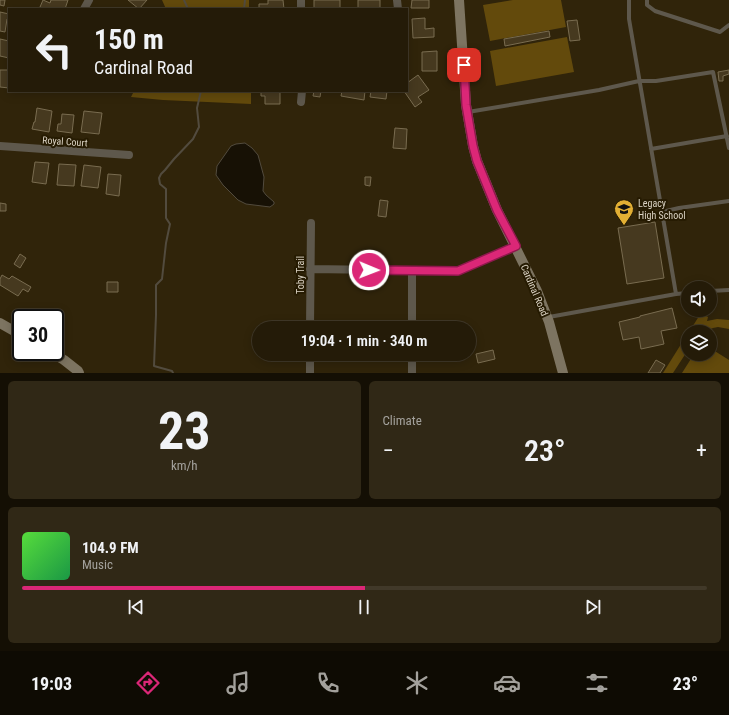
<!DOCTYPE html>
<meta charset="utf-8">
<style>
:root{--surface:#241b08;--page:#302816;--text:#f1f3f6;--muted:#a3a19c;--line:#413929;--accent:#db2777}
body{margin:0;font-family:"Roboto Condensed",sans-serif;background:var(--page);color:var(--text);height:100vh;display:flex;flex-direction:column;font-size:15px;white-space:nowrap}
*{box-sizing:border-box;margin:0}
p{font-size:13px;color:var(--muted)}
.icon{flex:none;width:22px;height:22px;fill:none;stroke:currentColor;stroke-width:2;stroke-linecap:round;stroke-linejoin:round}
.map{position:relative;height:373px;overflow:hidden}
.side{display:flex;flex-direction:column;gap:8px;padding:8px;background:#140f04;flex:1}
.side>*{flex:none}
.banner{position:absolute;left:8px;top:8px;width:400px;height:84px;border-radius:0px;box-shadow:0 2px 10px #0003,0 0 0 1px var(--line);background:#241b08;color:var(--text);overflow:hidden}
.fabs{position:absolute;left:681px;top:281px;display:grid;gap:8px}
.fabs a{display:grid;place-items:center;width:36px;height:36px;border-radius:50%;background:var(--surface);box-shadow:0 2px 10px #0003,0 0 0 1px var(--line);font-size:20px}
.speed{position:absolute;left:12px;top:309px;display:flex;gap:8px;font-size:20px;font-weight:700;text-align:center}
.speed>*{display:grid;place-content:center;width:52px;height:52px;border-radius:50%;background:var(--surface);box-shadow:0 2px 10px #0003,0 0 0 1px var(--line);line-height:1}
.speed .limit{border:2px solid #111;border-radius:6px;background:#fff;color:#111}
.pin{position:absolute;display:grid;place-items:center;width:34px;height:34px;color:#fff;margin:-17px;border-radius:8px;box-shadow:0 2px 6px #0006}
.me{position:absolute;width:44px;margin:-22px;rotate:91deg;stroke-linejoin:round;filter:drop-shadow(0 0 3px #0008)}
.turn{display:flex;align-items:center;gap:14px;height:84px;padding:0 20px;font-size:18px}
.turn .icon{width:52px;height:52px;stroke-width:2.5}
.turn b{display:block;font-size:28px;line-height:34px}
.big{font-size:30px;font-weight:600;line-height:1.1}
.side .tile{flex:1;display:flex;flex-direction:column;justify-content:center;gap:6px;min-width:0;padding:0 14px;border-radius:6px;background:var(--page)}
.side .dial{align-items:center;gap:0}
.dial b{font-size:52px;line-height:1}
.song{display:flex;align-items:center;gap:12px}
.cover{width:48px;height:48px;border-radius:6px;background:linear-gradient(135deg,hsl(110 70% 55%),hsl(140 70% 35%))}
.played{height:4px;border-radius:2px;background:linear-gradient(90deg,var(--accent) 50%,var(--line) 50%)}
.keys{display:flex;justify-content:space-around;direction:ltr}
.heat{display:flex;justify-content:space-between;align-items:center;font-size:22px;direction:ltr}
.side .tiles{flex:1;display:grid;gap:8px;grid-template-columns:1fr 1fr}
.tile:last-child{grid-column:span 2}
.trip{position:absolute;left:252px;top:321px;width:224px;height:40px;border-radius:20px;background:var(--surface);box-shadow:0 2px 10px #0003,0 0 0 1px var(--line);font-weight:600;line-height:40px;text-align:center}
.tab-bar{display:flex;height:64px;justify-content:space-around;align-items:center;background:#0e0b03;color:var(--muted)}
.tab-bar .icon{width:28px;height:28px}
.tab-bar .on{color:var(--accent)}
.tab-bar b{font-size:18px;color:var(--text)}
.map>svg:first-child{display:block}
.green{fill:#634a0c}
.water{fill:#171105;stroke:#524b3e}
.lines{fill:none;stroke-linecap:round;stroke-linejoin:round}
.stream{stroke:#524b3e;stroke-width:2}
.building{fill:#46391f;stroke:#796c50}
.lane{stroke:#5e584c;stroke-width:4}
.street{stroke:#5e584c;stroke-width:8}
.secondary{stroke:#7d7461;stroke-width:10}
.route-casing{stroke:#8e194d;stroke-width:10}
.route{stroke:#db2777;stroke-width:7}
.labels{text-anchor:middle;stroke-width:4;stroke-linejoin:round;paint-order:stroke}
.street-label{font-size:10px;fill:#dbd3c4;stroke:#261b02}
.poi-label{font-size:10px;fill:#dbd3c4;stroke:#261b02;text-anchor:start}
</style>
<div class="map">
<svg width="729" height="373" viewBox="0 0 729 373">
<rect width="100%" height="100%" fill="#30240a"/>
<path class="green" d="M162 0H249V9H166Z
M513 0H561L566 27 490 41 483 5Z
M567 37 574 72 496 86 490 51Z
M134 91H251V104L163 100 131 97Z
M701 313 708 317 707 321 717 319 729 320V329L718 327 713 328 703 332H689Z
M688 333V350L673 373H663Z
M710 348 729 360V373H682L694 354H710Z"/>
<path class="water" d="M245 143 252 148 258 155 264 177 263 191 266 195 274 202V204L270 207 246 204 238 200 223 185 216 175 217 166 231 146 236 144Z"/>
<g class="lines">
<path class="stream" d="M184 0 188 9
M244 9 245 0
M173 373 172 371 154 366 156 315V285L162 279 166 243 170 224 166 218V189L160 184 159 178 161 174 165 170 174 159 193 139 199 127 197 108 201 91"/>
</g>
<path class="building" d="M0 0H5L4 6 0 5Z
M43 0 50 3 51 0H68L65 9H46L40 7Z
M128 0H147L139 9Z
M268 0H283L284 9H259V4H268Z
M314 0H340V9H320V8H314Z
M358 0H380V9H358Z
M412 0H429V8H411Z
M0 12 9 14V19H7L5 32 0 31Z
M425 18V29L434 28V37L413 38 412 19Z
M577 20 580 40 570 41 567 21Z
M549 31 550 37 505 46 504 39Z
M0 39 9 41V58L0 56Z
M437 51V71H422V52Z
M0 70H9V88L0 87Z
M729 70V74L723 76V81H719L718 72Z
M418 75 429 90 418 97 422 102 415 107 404 91H407V83Z
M261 91H280V104H265V96H261Z
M314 91H321L320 97 313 96Z
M342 91H365L364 100 341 96Z
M371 91H387L386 99 370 97Z
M37 108 52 111 49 132 32 129 34 122H35Z
M84 111 102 113 99 134 81 132Z
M62 114 74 115 72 133 57 131 58 124H61Z
M395 128 407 129 406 149 393 148Z
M35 162 49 163 46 184 32 182Z
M59 164 76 165 74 186 57 185Z
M84 165 101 167 98 188 81 186Z
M108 174 121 175 119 196 106 194Z
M365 177H371L370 186 365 185Z
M380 200 388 201 386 217 378 216Z
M0 203 6 204V211H0Z
M655 222 664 278 627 284 618 228Z
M20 254 26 258 20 268 14 264Z
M2 275 9 279 12 276 31 287 28 292 23 289 18 296 0 285V279Z
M107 282H118V292H107Z
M672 308 677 328 661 331 664 344 641 349 639 337 623 340 619 322 640 317V316Z
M493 350 495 359 478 363 476 354Z
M656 360 665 365 660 373H648Z"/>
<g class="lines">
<path class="lane" d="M629 0V19L676 294
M647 0V5L655 11 720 32 729 25
M468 112 599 90 639 81H656L713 72 729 148
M651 149 727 136
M662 212 679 208 729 201
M710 291 729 290
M549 317 676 294 688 293"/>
<path class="street" d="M301 0V9
M397 0 398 9
M84 9 89 0
M301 102 302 91
M0 146 129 155
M310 269 458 271 516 246
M310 328 311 223
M412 328V270
M310 373V354
M412 373V354"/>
<path class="secondary" d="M459 0 466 105 473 146 477 161 497 210 537 291 549 322 563 373
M0 323 21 335
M51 352 64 360 78 371 79 373"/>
</g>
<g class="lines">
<defs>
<path id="route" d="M369 270 458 271 516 246 497 210 477 161 473 146 466 105 464 65"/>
</defs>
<use href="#route" class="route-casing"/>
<use href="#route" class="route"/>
</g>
<defs>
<symbol id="school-pin" viewBox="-11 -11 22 30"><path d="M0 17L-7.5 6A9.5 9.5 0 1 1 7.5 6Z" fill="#e2af34" stroke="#261b02"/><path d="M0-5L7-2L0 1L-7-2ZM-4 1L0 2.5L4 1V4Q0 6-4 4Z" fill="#111"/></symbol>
</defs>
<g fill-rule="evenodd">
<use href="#school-pin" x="613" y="198" width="22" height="30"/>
</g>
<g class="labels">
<g class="street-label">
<text transform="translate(65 141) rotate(4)" y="4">Royal Court</text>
<text transform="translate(300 275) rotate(-90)" y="4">Toby Trail</text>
<text transform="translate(535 290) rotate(67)" y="4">Cardinal Road</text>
</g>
<g class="poi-label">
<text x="638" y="207">Legacy<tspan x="638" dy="12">High School</tspan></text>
</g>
</g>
</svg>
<div class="fabs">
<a><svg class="icon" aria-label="sound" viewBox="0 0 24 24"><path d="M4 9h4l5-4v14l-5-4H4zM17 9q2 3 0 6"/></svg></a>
<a><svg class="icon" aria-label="layers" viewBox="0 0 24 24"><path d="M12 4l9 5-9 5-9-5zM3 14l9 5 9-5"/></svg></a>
</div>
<div class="speed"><div class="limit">30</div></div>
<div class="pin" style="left:464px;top:65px;background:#d93025"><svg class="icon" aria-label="arrive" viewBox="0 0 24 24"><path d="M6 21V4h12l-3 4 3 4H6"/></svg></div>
<svg class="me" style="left:369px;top:270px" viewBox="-20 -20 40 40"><circle r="17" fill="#db2777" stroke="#fff" stroke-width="3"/><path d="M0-11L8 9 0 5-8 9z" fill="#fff"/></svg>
<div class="trip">19:04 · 1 min · 340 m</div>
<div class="banner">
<div class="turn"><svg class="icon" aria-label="left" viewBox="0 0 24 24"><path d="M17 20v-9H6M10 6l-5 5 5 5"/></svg><div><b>150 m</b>Cardinal Road</div></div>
</div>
</div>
<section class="side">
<div class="tiles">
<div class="tile dial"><b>23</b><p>km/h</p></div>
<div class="tile"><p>Climate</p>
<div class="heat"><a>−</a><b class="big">23°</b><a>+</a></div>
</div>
<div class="tile">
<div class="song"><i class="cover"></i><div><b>104.9 FM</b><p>Music</p></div></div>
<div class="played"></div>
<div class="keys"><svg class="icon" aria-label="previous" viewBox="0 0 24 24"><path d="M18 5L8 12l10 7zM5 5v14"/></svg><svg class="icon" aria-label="pause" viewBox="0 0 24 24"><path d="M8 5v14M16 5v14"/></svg><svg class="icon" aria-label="next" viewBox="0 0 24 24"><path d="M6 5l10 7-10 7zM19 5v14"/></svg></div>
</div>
</div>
</section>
<nav class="tab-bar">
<b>19:03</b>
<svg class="icon on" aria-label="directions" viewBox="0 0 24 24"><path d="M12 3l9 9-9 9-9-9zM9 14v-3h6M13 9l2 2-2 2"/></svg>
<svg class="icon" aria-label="music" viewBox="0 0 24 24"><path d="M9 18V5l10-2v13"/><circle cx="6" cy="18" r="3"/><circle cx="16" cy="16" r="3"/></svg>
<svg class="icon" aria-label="phone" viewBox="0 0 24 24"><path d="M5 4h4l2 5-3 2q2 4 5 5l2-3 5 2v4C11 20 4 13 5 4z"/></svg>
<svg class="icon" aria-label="climate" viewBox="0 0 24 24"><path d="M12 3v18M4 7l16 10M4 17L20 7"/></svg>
<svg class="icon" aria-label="car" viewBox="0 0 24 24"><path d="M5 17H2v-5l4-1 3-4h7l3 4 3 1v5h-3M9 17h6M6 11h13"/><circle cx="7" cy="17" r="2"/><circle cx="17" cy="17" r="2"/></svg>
<svg class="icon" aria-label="filters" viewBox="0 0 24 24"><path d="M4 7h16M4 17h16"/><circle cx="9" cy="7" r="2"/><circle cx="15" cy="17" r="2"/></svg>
<b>23°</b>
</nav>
